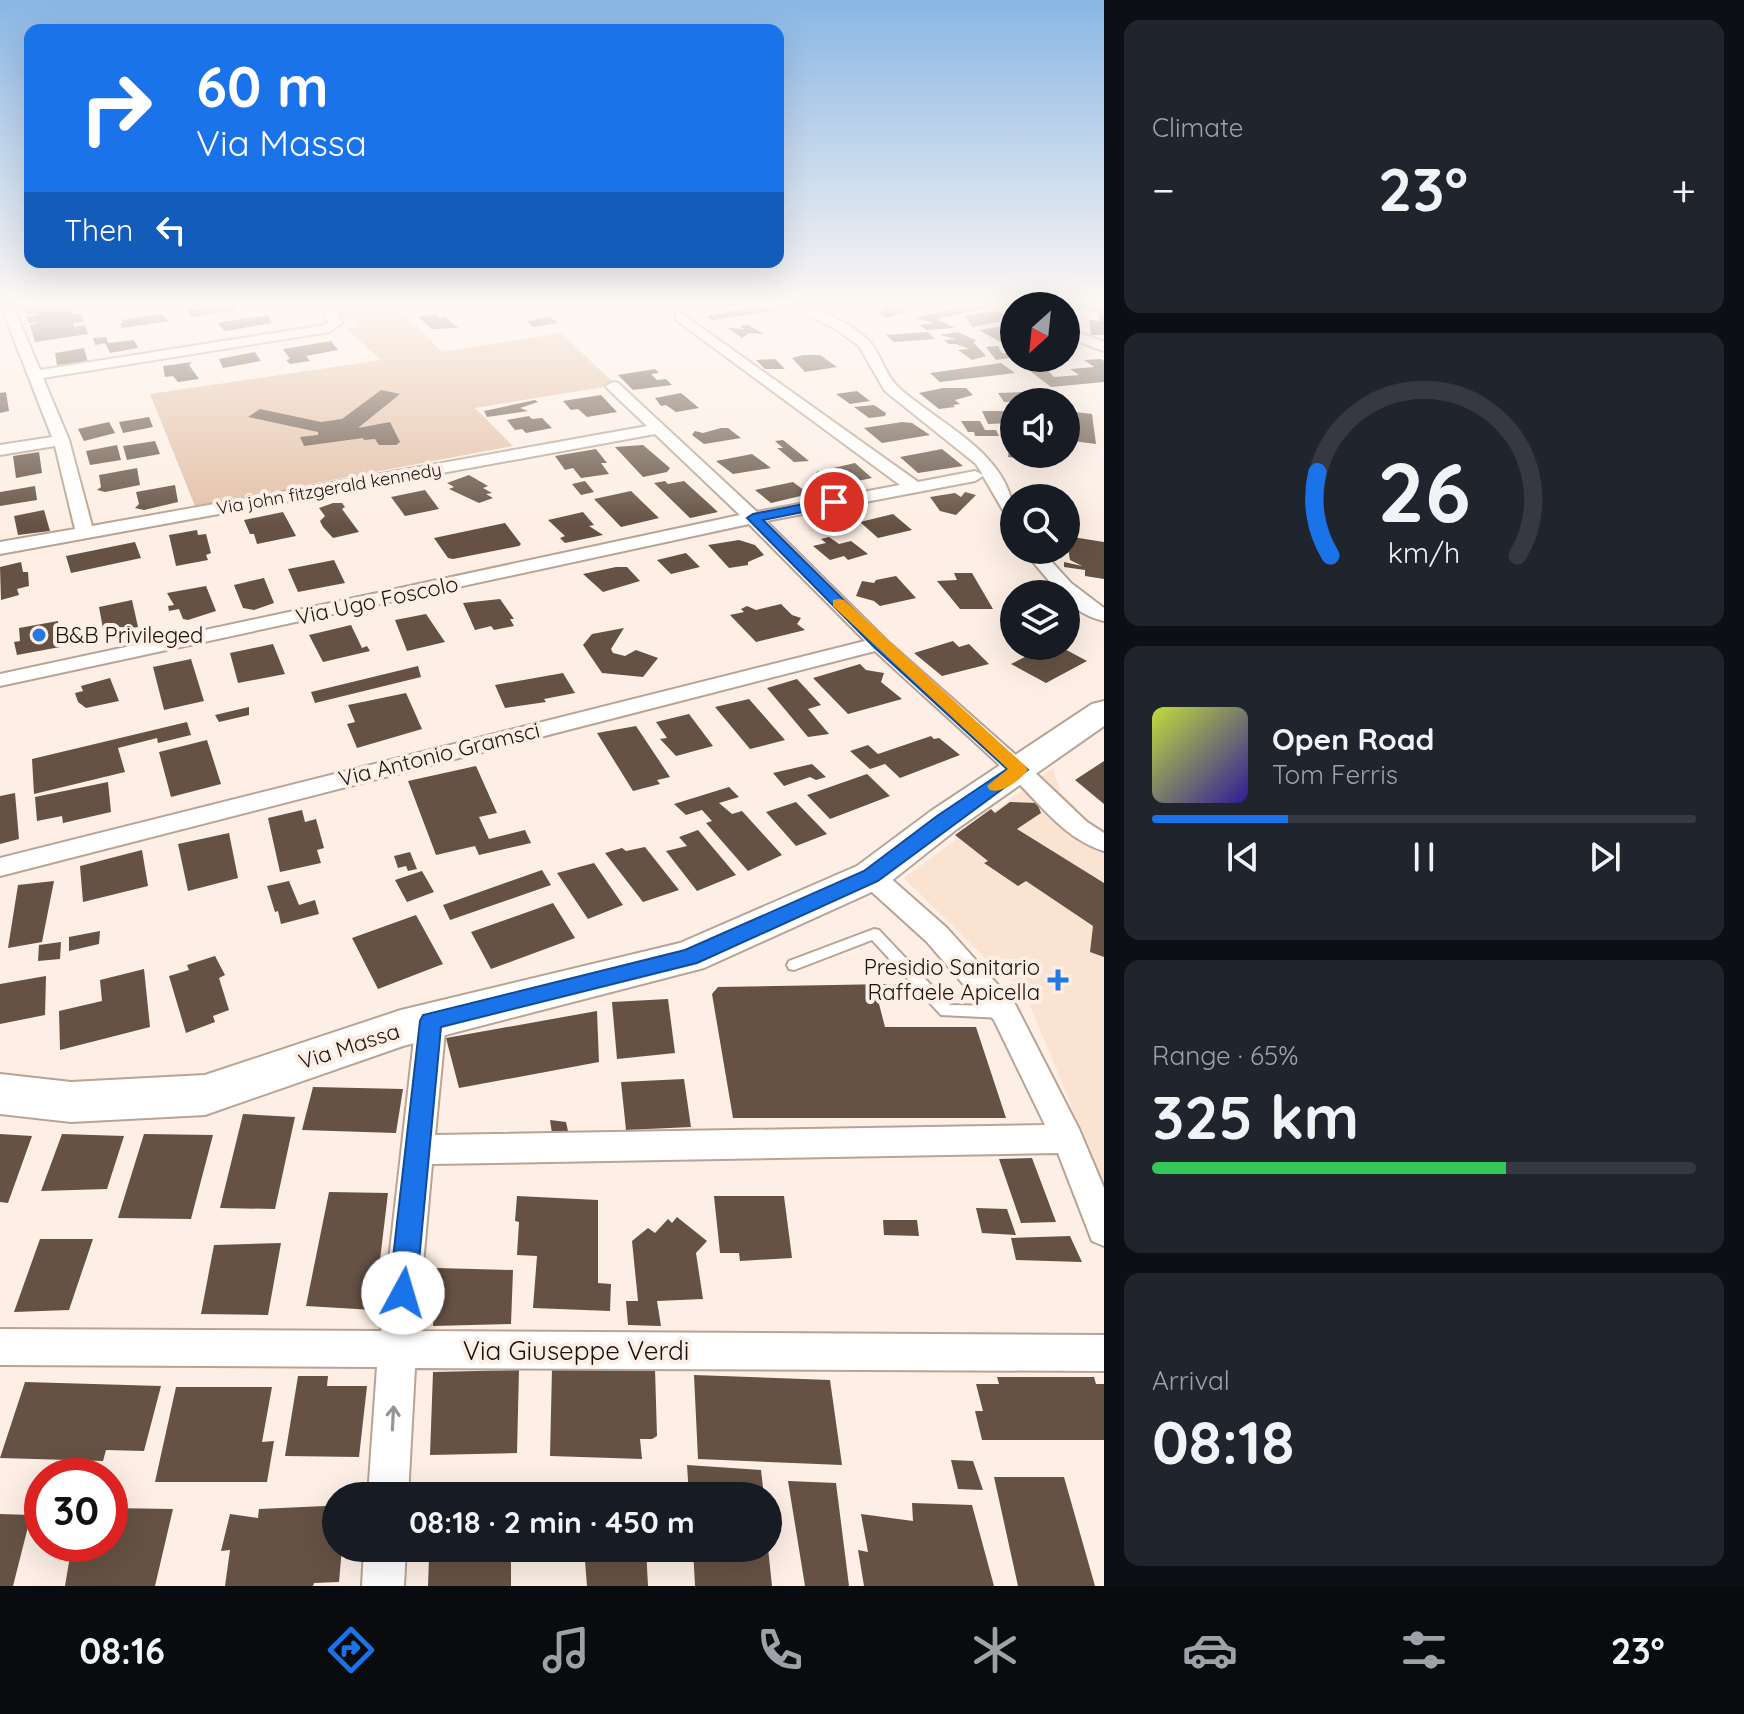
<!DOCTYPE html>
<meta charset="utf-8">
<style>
:root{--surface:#171b24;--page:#20242c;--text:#f1f3f6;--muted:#9ea1a6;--line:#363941;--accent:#1a73e8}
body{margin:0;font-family:Quicksand,sans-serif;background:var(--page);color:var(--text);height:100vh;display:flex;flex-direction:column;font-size:30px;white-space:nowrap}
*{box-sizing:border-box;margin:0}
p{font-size:26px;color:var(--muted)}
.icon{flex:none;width:44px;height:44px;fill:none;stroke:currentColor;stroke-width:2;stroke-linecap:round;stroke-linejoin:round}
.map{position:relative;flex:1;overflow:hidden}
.panel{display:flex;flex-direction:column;gap:20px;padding:20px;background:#0d0f14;width:640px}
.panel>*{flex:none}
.guide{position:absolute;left:24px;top:24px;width:760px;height:244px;border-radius:16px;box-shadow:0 8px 32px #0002;background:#1a73e8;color:#fff;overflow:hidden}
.needle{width:52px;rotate:207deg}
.controls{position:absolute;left:1000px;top:292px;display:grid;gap:16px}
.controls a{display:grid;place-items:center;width:80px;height:80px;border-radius:50%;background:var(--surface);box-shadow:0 8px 32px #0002;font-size:40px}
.speed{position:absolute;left:24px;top:1458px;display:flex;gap:16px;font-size:40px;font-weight:700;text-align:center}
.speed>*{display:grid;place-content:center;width:104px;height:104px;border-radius:50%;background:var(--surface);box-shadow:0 8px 32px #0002;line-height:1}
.speed .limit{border:12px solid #d22;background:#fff;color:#111}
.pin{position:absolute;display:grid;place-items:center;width:68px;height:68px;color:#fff;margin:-34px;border:4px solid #fff;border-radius:50%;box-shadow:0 2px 8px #0007}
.me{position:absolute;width:88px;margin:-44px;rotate:6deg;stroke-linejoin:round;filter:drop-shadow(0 0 6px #0008)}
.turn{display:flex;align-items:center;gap:28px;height:168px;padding:0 40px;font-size:36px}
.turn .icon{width:104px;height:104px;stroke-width:2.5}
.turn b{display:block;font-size:56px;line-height:68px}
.then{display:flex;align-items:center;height:76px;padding:0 40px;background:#0003;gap:16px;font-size:30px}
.big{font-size:60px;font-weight:800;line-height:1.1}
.panel .card{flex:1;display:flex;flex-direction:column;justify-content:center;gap:12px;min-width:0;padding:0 28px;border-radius:16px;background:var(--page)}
.panel .dial{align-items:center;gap:0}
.dial svg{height:208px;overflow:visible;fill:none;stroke:var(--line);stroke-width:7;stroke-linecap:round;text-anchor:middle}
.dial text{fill:var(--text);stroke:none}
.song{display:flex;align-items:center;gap:24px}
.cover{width:96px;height:96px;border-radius:12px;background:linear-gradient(135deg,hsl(70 70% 55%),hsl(250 70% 35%))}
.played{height:8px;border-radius:4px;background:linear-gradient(90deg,var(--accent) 25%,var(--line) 25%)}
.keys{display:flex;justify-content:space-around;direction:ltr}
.heat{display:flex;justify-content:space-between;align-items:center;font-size:44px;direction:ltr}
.charge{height:12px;border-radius:6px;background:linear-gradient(90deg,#34c759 65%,var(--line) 0)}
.trip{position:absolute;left:322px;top:1482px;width:460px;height:80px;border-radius:40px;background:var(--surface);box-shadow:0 8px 32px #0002;font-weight:800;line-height:80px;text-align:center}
.tab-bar{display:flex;height:128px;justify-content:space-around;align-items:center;background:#090b0e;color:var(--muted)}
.tab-bar .icon{width:56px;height:56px}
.tab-bar .selected{color:var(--accent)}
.tab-bar b{font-size:36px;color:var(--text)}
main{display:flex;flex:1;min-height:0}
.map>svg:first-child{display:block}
.built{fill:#fbe3d2}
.green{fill:#e3c0a6}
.building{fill:#655244}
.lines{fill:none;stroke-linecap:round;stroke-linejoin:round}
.lane-casing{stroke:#b9a394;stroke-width:4}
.street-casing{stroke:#b9a394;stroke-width:4}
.secondary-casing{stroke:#b9a394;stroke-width:4}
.lane{fill:#fff;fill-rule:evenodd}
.street{fill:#fff;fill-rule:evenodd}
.secondary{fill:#fff;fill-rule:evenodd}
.oneway{stroke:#989492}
.route{fill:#1a73e8;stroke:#114b97;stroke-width:2}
.slow{fill:#f59e0b}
.poi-dot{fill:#2378e2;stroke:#fdefe5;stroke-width:3}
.labels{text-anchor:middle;stroke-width:8;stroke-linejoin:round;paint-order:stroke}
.far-street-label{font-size:18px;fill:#1a120d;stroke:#fdefe5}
.street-label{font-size:22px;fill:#1a120d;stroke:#fdefe5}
.poi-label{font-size:22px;fill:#1a120d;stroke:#fdefe5;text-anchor:start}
.near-street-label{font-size:26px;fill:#1a120d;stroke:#fdefe5}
</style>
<main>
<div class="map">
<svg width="1104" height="1586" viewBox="0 0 1104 1586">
<rect width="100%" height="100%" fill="#fdefe5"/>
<path class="built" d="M1053 768 1060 791 1084 817 1104 831V1185L1022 986 1001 974 904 878Z"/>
<path class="green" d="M337 303H427L398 308 442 352 561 333 616 385 475 408 513 446 195 506 150 394 381 360 347 329 358 325 342 318Z"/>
<path class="building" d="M23 303H69L73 313 83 315 84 322 73 323 74 327 85 325 88 334 35 342 30 325 41 322 29 323 27 317 38 315 37 313 26 314 24 308 35 306H24Z
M232 303 237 310 191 317 187 310Z
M877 303H893L907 312 886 318 876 311 886 310Z
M971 303 991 307 937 319 955 328 927 330 919 325 933 323 916 318Z
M1063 303H1104V335H1091L1089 320 1100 321 1098 313Z
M759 306 774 311 712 320 707 316Z
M986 312H1001L1013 319 973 327 965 316Z
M162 314 169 321 122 328 120 323 124 322 122 320Z
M436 314 441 318 445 317 458 328 432 329 418 317Z
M268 315 272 323 225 331 217 323Z
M550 317 559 323 533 327 527 321Z
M1014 324V344L1006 345 979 330Z
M748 325 764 334 749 333 742 338 728 328 744 329 740 326Z
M928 332 935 339 894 342 886 335Z
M958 332 977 341 973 342 986 356 972 360 958 350 969 349 956 344H949L944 340 956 339 940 335Z
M106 337 108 343 134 340 138 348 110 353 105 343 95 345 93 338Z
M331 341 338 350 306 356 310 361 290 364 286 360 290 359 283 349Z
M998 346 1002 353 1014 355V362L1009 358 996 360 986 347Z
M84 348 88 362 57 365 55 353Z
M255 352 261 361 223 368 219 359Z
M803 355H820L837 367 805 372 792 358Z
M775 359 785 369H765L756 360Z
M1101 359 1104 361V382L1051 387 1021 364 1040 362 1054 377 1079 375 1070 369 1094 367 1084 360Z
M192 362 189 365 199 379 178 382 173 376 165 377 163 366Z
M1001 363 1015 373 940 382 930 373Z
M655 369 659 373 651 374 657 380 666 379 672 385 633 390 618 375Z
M943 388H966L973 395 955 400 960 404 953 405 955 407 939 409 919 393Z
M381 390 400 394 358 428 390 422 400 442 396 445H379L375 439 364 440 363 438 304 446 300 437 318 435V432L248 417 260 409 321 422 342 419Z
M857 391 870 401 850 404 836 394Z
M1050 391 1054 395H1063L1068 402H1004L998 393Z
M6 392 9 411 0 413V393Z
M681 393 699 408 676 412 666 405 661 406 655 398Z
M601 395 617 412 587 417 578 409 571 410 563 401Z
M535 400 538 402 520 408 528 411 487 417 484 411Z
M874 405 886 413 885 416 869 418 854 407Z
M982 411H1014V423L988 424Z
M1066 411 1092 414 1096 444 1066 440Z
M529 416 532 419 542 418 552 428 526 433 522 429 515 430 507 420Z
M149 417 153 427 123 433 119 422Z
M961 421H980L985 430H996L999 436H975L974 432H968Z
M109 422 115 433 84 441 78 429Z
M902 422 912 423 930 435 882 443 864 428Z
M721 428H728L741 438 704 444 692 435 695 431 703 433Z
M1010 439 1014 440V454H1044L1045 461 1008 457Z
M783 440 809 461 794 462 777 448H783L775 441Z
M155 441 160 454 127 460 123 446Z
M117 445 121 460 90 465 86 451Z
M643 445 670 468 667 472 643 477 615 447Z
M596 449 607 463H601L609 474 581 478 573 468 565 470 555 456Z
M942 449 963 466 918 473 900 457Z
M39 452 42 473 16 478 13 456Z
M752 454 771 468 733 474 716 461Z
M855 463 872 478 833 486 816 472Z
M137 468 140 485 105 492 97 490 101 487 99 475Z
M469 475 488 486 483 488 492 493 486 494 493 498 479 503 449 489 454 487 447 483Z
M585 481 594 492 581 495 572 484Z
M665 481 668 484 684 481 718 512 690 518 654 483Z
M793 482 809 494 771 503 755 490Z
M175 485 178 502 144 510 135 508 139 504 136 492Z
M35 486 37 500 0 506V492Z
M425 490 439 509 405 516 391 497Z
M631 491 659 518 621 527 594 499Z
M965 492 976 495 956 515 940 511 930 497 955 493 961 497Z
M333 503H342L345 507 342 509 359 532 333 538 323 527 320 521 325 516 319 508Z
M44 510 50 531 18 535 14 516Z
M283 512 296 536 257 544 254 534H250L244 520Z
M583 512 594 525 589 526 603 535 565 543 560 538 565 536 548 520Z
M893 514 912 530 878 538 860 522Z
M505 523 521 544 519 546 453 559 448 558 434 538Z
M197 530 198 535 206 534 211 553 206 555 208 560 176 566 169 535Z
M1066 536 1104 542V579L1085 576V570L1064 567V562L1082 566 1070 560Z
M829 537 839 544 851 541 868 554 848 560 844 556 830 560 813 546 826 543 821 539Z
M739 540 755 545 764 555 748 562V565L729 568 708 545Z
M135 542 141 558 71 573 66 556Z
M686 553 700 567 671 574 657 560Z
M334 560 345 583 298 592 288 569Z
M21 562 23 572H28L29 586 17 589 19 595 1 600 0 567Z
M616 567H627L640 581 603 592 583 574Z
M954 573H972L993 609H960L937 581 957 580Z
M896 576 916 598 880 606 874 601 856 596 862 581 874 583 876 580Z
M264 578 274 603 254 610 243 608 234 585Z
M206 586 216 611 188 620 183 619 179 609 169 611 168 606 174 605 167 593Z
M500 599 514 619H510L514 626 494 630 491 626 475 630 463 603Z
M132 600 138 627 104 634 99 607Z
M781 604 792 615 801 618 797 624 805 630 756 642 730 615 744 612 741 609 747 606 756 610Z
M426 614 445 642 407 651 395 620Z
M58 621 60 647 17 655 14 642 20 641 19 628Z
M351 625 362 648 367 646 370 651 323 662 309 635Z
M624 628 611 649 613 653 625 656 636 650 658 658 643 677 602 673 583 645 592 634Z
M953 641 959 647 969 644 989 664 942 676 914 653Z
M273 644 285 674 238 683 230 653Z
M1046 646H1059L1087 661 1046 683 1011 664Z
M191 659 204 701 164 710 153 667Z
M860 664 866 670 884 673 881 682 902 699 848 714 813 678Z
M418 666 421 677 315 703 311 692Z
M563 673 575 693 544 699 546 702 505 708 495 685Z
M110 678 119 701 86 708 78 702 75 693 83 691 81 686Z
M797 679 821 705 808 709 829 734 808 737 767 688Z
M406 693 422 729 357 748 347 724 355 722 348 705Z
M749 699 785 740 750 749 715 707Z
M249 707V715L219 722 215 715Z
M689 714 713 746 676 756 660 739 667 738 656 722Z
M187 722 191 735 158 743 157 738 118 748 125 772 34 794 32 759Z
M636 726 670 777 657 780 660 784 633 791 597 733Z
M931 736 934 739 939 738 960 755 900 778 885 764 870 769 850 751 868 745 878 754Z
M207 740 221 784 171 797 159 752Z
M1104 761V804L1075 780Z
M812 764 826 777 816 780 810 777 784 786 773 773Z
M476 766 497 813 479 817 489 839 525 830 531 843 479 855 475 846 436 855 408 781Z
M867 774 890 796 830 819 807 795Z
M108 782 111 812 63 823 62 816 37 821 35 797Z
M729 787 739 797 719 803 732 814 742 811 782 855 748 871 706 823 712 821 702 810 686 815 674 804Z
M15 793 19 839 0 844V796Z
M796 802 827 834 796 846 766 812Z
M1010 802 1037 803 1041 813 1017 829 1104 883V957L1090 952 1093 926 1026 881 1018 886 984 863 988 861 955 835 991 809 995 813Z
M302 810 305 822 316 819 324 848 317 850 321 863 280 872 268 818Z
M698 830 736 875 697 891 666 851 687 846 679 837Z
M229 833 238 878 188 891 178 844Z
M645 847 679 890 643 902 605 853 622 848 626 851Z
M142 850 148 886 83 902 80 866Z
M410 852 417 869 408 871 406 866 398 868 394 856Z
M594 863 623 905 588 919 557 873Z
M542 870 551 885 450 920 443 905Z
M422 871 434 892 407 902 395 880Z
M54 881 42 942 8 948 18 885Z
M289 881 299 905 315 900 319 914 281 924 278 911 275 912 267 886Z
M553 903 575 938 491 969 471 932Z
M416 915 443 964 378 989 352 938Z
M100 931 99 944 69 951V937Z
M61 942 60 959 38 961 39 945Z
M215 956 225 975 219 978 229 1010 213 1016 215 1022 186 1033 169 976 189 970 187 965Z
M144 969 150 1027 60 1050 59 1011 102 1001 100 980Z
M46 976 45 1015 0 1024V984Z
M890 984 895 1000H878L885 1027H976L1006 1118H733L712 994 718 987Z
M668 999 675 1053 617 1059 612 1002Z
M597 1011 599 1062 459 1088 446 1038Z
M684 1079 691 1127 626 1130 621 1082Z
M313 1087 403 1089 396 1133 302 1130Z
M243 1114 295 1117 275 1209 220 1208Z
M550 1120 566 1122 570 1140H553Z
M0 1134 32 1136 8 1203 0 1202Z
M62 1134 124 1136 107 1189 41 1191Z
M144 1134 213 1135 191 1219 118 1218Z
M1032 1158 1056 1222 1021 1223 999 1159Z
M329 1192 388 1193 374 1310 306 1306Z
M517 1196 598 1200V1283L611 1284 610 1311 533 1308 537 1256 517 1255 519 1222 515 1221Z
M714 1196H784L792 1258 740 1261 739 1253H720Z
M976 1208 1007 1209 1016 1235 982 1233Z
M677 1217 707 1241 696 1253 703 1299 657 1301 661 1326 628 1325 626 1301H638L632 1241 648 1228 655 1233 668 1219 672 1223Z
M883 1220H917L919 1236 884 1235Z
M1070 1236 1082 1262 1016 1260 1011 1238Z
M40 1239H93L69 1310 14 1312Z
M281 1243 268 1315 201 1314 214 1245Z
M437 1268 513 1270 511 1324 433 1326Z
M552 1369H655L657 1436 652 1439H640L642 1459 550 1456Z
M519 1370 517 1453 430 1455 433 1372Z
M694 1375 830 1380 842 1465 698 1459Z
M298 1376H328L327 1386H367L359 1457 285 1456Z
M997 1377H1094L1096 1384H1104V1440H982L975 1411H983L976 1384H999Z
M25 1382 161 1386 144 1451 106 1450 103 1461 0 1458Z
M176 1387H272L262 1442 274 1441 267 1482H155Z
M951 1460 973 1461 983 1490 958 1489Z
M687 1465 761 1470 764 1496H689Z
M994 1477H1064L1095 1586H1018Z
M788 1481 836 1483 849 1586H805Z
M912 1503 972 1505 994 1586H864L858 1550 868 1552 861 1514 913 1521Z
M325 1506V1513H336V1548H342L339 1582 314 1583 313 1586H225L230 1550 221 1551 230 1514 258 1518 259 1509Z
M110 1508 173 1509 155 1586H65L72 1544H110Z
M0 1514 31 1515 13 1586H0Z
M443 1548H511V1586H428L429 1558H443Z
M584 1548H646L648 1586H587Z
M693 1548H768L772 1586H695Z"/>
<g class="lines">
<defs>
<path id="lane" d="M874 929 879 930 950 1005 1002 1006 1007 1008 1009 1012 1007 1016 1002 1018 941 1015 872 940 794 970 789 969 787 965 789 961Z"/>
<path id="street" d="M2 303 13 306 40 370 325 325 328 322 320 303H332L342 323 329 332 43 378 69 440 92 526 647 426 608 389 606 386 613 382 618 383 757 512 900 485 676 320V314L681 313 918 482 975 471 983 475 976 464 885 391 859 346 834 328 781 303C809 303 848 320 869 341 881 354 885 375 898 387 941 426 1014 455 1014 520L1008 519 983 476 975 481 766 521 886 640 1027 765 1087 822 1104 833V851C1064 839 1040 803 1010 775 966 733 920 693 875 651L0 876V858L865 641 749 524 0 686V674L740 515 655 434 0 554V542L75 529 55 446 0 455V445L52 437 1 306Z
M1014 303H1026V306L1014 307Z
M1066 328 1104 342V351L1066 337Z
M1023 550H1041L1071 583 1104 608V621C1090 618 1069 608 1066 594H1060Z
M871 867 880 869 947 928 1015 1004 1079 1129 1104 1188V1246L1092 1241 1058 1153 432 1164 417 1331 1104 1335V1371L415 1368 408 1496H368L377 1367 0 1365V1329L381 1331 416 1021 421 1013 431 1009 441 1013 446 1021 435 1135 1045 1125 994 1020 927 942 862 883 858 876 862 869Z
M364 1548H406L404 1586H362Z"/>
<path id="secondary" d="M1104 701V726L957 829 885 886 704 968 403 1046 205 1115 71 1122 0 1114V1074L71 1082 205 1075 401 1010 680 943 857 866 931 811 1092 704Z"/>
</defs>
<use href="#lane" class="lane-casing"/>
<use href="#street" class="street-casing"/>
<use href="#secondary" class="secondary-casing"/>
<use href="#lane" class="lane"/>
<use href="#street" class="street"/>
<use href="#secondary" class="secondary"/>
</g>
<defs><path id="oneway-shaft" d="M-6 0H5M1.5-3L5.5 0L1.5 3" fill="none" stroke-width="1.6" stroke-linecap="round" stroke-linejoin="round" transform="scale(2)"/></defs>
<use class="oneway" href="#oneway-shaft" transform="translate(393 1418) rotate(-87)"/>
<linearGradient id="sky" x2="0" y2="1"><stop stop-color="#89b6e5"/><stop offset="0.58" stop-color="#fef8f3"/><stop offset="1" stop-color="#fef8f3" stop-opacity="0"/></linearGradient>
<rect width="1104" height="525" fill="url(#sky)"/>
<path class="route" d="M834 498 840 502 838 505 763 520 885 641 1028 770 878 881 697 963 441 1027 416 1293 412 1302 403 1306 393 1302 389 1293 420 1021 423 1015 685 950 864 871 937 816 1007 769 874 647 747 518 753 514Z"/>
<path class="slow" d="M839 599 844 600 1025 766 1028 770C1020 780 1003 794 990 790L987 786 1008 769 833 606V600Z"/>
<g class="poi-dot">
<circle cx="39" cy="635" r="8"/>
<path d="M1054 968h8v8h8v8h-8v8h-8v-8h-8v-8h8z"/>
</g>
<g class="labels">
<g class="far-street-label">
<text transform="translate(329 489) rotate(-10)" y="6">Via john fitzgerald kennedy</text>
</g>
<g class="street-label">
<text transform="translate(377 600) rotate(-12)" y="8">Via Ugo Foscolo</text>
<text transform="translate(439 754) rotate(-14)" y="8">Via Antonio Gramsci</text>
<text transform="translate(349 1046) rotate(-18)" y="8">Via Massa</text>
</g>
<g class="poi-label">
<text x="55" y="643">B&amp;B Privileged</text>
<text x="1040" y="975" text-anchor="end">Presidio Sanitario<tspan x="1040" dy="25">Raffaele Apicella</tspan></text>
</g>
<g class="near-street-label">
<text x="576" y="1360">Via Giuseppe Verdi</text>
</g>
</g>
</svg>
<div class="controls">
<a><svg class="needle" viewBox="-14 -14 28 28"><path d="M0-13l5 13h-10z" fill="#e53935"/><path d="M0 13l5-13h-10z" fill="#9ea1a6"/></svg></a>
<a><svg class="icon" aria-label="sound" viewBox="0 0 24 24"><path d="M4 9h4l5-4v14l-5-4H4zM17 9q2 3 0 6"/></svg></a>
<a><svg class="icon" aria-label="search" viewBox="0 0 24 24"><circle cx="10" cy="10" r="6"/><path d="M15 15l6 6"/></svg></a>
<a><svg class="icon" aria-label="layers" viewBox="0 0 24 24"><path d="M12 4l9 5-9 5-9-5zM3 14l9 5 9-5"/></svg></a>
</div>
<div class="speed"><div class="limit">30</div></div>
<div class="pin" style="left:834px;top:502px;background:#d93025"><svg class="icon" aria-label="arrive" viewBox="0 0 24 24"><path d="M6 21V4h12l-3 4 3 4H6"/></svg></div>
<svg class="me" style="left:403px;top:1293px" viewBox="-20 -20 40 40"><circle r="19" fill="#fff"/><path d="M0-13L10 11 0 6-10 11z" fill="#1a73e8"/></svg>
<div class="trip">08:18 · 2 min · 450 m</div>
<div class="guide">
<div class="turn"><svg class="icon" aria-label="right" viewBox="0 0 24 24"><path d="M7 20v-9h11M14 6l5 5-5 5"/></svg><div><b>60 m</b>Via Massa</div></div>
<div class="then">Then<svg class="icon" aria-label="left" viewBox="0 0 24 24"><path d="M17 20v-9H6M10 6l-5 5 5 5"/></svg></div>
</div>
</div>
<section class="panel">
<div class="card"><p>Climate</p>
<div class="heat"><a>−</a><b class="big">23°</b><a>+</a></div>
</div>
<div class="card dial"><svg viewBox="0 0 100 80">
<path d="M14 69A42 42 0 1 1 86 69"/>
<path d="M14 69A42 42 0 0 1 9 37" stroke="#1a73e8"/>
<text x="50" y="56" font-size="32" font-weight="700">26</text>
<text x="50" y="72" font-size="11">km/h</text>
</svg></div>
<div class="card">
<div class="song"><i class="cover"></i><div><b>Open Road</b><p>Tom Ferris</p></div></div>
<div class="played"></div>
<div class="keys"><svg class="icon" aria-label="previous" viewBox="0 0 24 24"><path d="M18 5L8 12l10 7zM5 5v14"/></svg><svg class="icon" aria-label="pause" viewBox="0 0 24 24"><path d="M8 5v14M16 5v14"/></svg><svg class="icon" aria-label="next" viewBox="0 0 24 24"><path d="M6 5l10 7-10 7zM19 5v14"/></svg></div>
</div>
<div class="card"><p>Range · 65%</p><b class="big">325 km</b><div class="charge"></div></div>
<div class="card"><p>Arrival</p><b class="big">08:18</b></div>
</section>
</main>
<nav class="tab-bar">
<b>08:16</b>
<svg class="icon selected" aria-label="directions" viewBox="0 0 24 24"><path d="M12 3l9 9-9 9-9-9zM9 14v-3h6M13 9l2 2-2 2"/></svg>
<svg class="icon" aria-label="music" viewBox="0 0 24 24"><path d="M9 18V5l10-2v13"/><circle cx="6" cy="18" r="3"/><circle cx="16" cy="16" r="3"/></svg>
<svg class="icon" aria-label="phone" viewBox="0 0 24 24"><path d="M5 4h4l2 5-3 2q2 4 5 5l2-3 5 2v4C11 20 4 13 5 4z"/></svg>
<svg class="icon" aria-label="climate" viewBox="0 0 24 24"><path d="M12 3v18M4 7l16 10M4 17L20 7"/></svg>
<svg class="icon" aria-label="car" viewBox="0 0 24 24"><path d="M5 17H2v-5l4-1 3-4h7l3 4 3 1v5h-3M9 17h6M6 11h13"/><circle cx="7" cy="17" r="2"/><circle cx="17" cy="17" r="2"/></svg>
<svg class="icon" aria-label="filters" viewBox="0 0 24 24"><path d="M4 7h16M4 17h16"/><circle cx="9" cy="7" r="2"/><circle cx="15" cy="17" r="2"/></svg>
<b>23°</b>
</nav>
